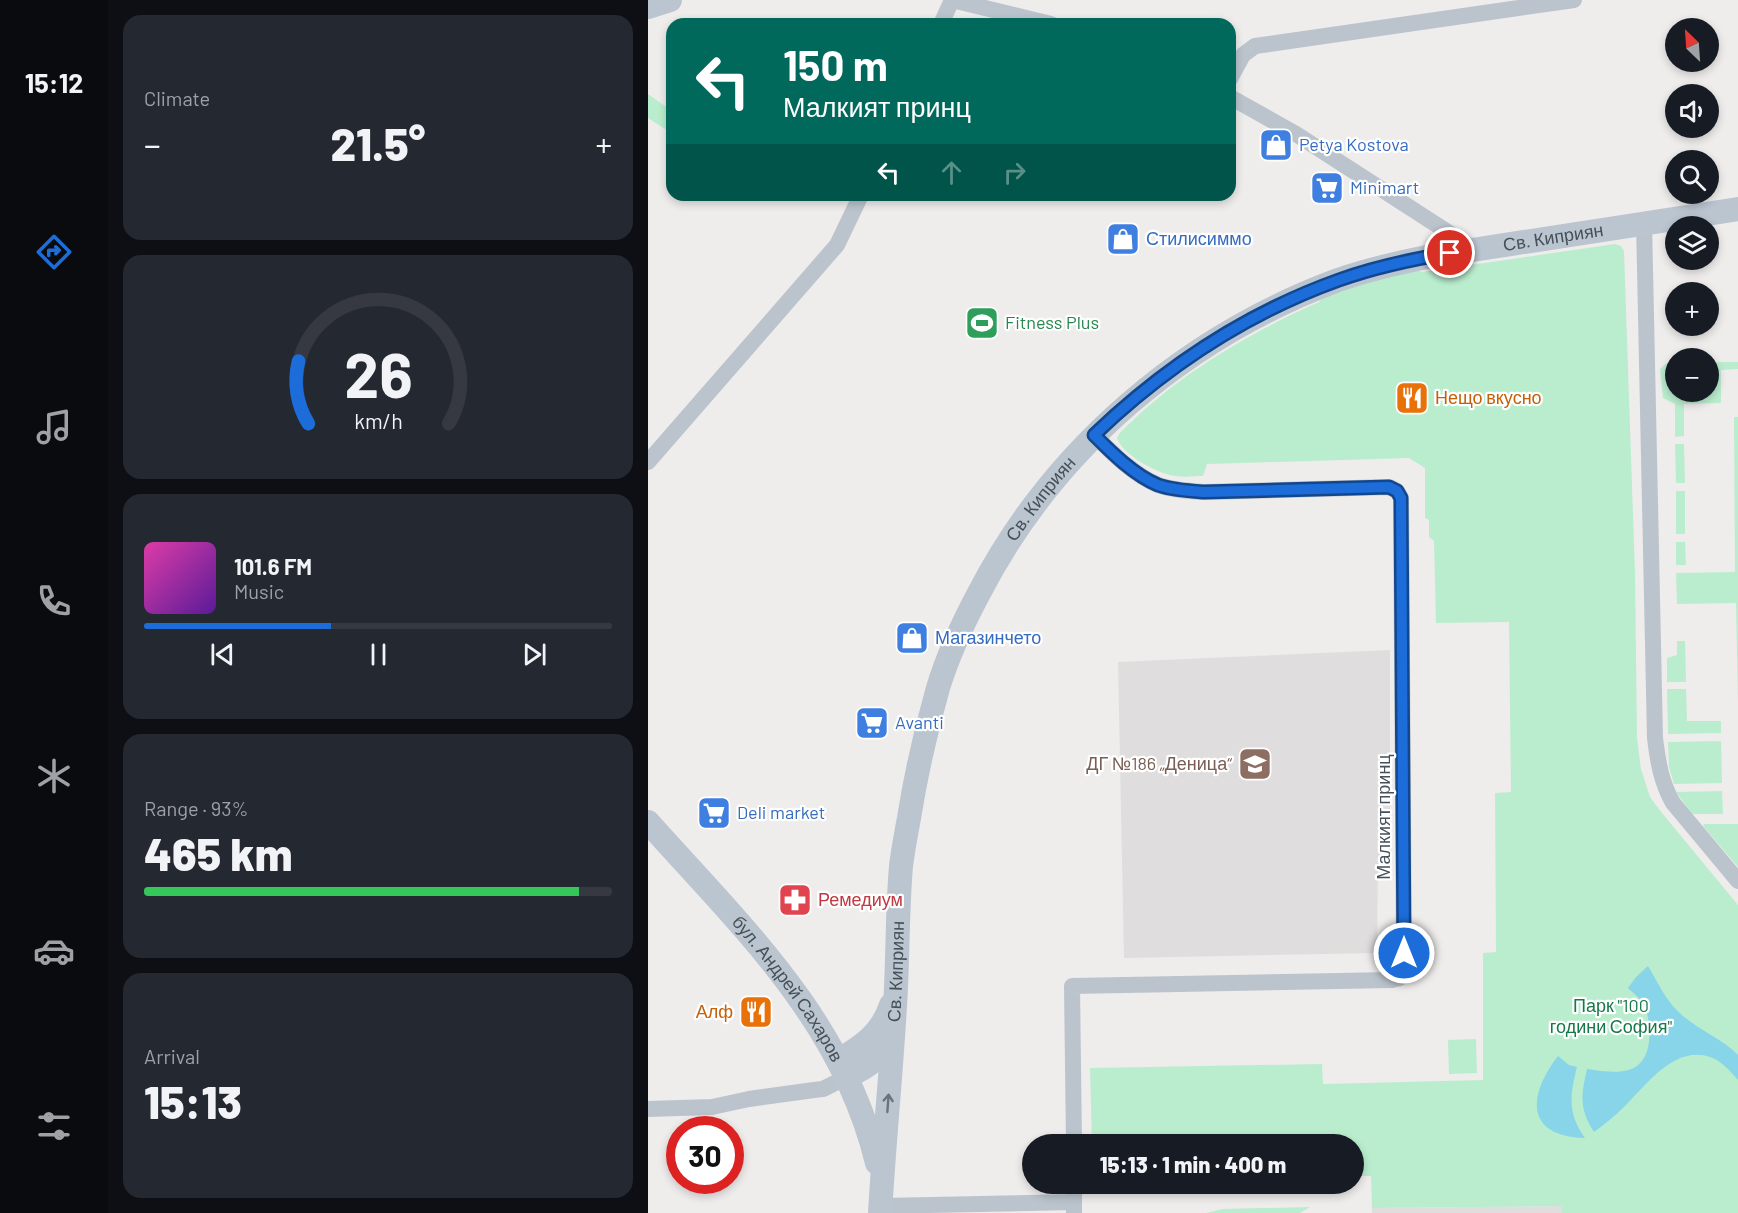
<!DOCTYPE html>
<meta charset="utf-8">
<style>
:root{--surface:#171b24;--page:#242831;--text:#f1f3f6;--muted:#9ea1a6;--line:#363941;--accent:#1c6dd9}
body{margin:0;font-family:Barlow,sans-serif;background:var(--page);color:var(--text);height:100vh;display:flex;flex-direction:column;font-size:22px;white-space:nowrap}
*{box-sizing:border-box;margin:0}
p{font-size:20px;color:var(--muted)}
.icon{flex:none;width:33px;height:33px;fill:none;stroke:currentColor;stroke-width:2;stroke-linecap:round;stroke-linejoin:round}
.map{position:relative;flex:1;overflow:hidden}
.panel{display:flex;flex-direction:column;gap:15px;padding:15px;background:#0d0f14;width:540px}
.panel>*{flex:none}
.guide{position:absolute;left:18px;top:18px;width:570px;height:183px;border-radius:18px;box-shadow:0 3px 9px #0003;background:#00695c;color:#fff;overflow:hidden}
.needle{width:39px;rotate:335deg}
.tools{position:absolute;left:1017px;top:18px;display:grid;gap:12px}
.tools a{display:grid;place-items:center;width:54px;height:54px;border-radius:50%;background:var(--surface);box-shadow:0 3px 9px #0003;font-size:30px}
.speed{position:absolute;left:18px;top:1116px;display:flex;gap:12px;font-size:30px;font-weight:700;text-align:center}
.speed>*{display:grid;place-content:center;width:78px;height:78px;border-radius:50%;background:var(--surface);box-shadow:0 3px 9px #0003;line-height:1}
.speed .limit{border:9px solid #d22;background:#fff;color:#111}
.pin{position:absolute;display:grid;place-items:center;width:51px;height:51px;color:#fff;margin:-26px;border:3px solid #fff;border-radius:50%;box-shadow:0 2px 6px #0007}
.me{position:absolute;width:66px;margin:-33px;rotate:0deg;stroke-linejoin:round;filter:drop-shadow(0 0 4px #0008)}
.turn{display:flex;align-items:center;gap:21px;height:126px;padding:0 18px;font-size:27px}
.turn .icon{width:78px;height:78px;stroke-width:2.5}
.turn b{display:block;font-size:42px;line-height:51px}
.lanes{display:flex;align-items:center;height:57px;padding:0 18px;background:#0003;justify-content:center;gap:30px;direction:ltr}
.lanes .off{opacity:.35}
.big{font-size:45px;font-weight:800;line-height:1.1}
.panel .tile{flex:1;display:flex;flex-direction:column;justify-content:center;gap:9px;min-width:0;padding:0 21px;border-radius:18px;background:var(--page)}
.panel .dial{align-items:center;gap:0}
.dial svg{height:156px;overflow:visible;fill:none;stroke:var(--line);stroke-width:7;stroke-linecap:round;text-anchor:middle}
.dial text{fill:var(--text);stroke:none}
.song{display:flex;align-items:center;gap:18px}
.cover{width:72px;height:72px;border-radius:9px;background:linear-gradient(135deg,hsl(320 70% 55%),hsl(270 70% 35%))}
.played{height:6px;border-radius:3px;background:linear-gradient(90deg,var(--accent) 40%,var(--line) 40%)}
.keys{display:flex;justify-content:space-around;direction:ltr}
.heat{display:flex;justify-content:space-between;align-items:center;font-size:33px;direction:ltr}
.charge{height:9px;border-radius:4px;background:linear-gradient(90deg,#34c759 93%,var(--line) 0)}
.trip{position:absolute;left:374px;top:1134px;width:342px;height:60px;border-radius:30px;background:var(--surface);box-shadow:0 3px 9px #0003;font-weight:800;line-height:60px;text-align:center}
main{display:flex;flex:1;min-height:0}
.menu{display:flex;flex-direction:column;width:108px;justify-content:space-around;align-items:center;background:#090b0e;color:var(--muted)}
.menu .icon{width:42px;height:42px}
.menu .selected{color:var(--accent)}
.menu b{font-size:27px;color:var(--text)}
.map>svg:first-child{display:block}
.education{fill:#e0ddde}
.green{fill:#baedce}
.water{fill:#88d4e9}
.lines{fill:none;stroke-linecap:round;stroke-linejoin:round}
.street{stroke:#bbc4cc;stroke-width:16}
.secondary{stroke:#bac5d0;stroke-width:24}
.oneway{stroke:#68737d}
.route-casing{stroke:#12478d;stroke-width:15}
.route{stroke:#1c6dd9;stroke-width:10}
.labels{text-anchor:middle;stroke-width:4.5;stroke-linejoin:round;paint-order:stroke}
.shop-label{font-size:18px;fill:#366cbe;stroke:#fff;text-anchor:start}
.street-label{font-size:18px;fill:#455059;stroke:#fff}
.leisure-label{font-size:18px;fill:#27864d;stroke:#fff;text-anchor:start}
.food-label{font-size:18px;fill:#c56008;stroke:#fff;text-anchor:start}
.education-label{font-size:18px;fill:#785e54;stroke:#fff;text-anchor:end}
.health-label{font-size:18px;fill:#be3a42;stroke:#fff;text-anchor:start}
.park-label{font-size:18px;fill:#187849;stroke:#fff}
</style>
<main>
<nav class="menu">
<b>15:12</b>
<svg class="icon selected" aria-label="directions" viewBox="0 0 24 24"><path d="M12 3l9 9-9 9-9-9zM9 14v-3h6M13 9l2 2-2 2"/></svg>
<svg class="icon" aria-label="music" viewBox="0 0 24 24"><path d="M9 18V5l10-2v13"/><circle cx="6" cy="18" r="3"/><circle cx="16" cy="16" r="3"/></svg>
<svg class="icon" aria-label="phone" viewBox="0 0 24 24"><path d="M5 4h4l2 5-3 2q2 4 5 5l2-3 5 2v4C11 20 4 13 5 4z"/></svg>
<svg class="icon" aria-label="climate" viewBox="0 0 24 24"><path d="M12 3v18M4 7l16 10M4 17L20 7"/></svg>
<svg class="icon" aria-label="car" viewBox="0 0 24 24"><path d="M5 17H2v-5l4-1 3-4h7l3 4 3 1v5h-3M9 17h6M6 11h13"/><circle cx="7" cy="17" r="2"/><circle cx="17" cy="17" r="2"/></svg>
<svg class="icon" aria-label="filters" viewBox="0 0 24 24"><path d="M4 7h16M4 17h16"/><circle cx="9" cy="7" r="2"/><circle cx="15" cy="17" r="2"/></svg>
</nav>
<section class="panel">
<div class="tile"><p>Climate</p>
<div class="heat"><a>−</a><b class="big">21.5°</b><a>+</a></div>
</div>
<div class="tile dial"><svg viewBox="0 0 100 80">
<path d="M14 69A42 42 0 1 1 86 69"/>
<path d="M14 69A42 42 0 0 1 9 37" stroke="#1c6dd9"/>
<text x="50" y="56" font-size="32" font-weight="700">26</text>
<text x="50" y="72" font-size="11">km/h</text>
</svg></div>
<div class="tile">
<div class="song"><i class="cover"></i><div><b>101.6 FM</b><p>Music</p></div></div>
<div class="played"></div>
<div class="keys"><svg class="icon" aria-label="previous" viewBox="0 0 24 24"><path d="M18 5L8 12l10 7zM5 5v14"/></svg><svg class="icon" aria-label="pause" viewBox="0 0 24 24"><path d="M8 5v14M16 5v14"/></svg><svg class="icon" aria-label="next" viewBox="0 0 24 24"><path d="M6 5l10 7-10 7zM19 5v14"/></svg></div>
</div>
<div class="tile"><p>Range · 93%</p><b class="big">465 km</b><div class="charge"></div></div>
<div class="tile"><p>Arrival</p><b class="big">15:13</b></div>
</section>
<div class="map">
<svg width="1090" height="1213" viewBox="0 0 1090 1213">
<rect width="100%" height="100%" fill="#efecec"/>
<path class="education" d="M742 650V865L730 866 729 953 476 958 470 662Z
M914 1206V1213H724V1208Z"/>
<path class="green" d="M0 94 24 111V124L17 129 0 118Z
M967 244 973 246 976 251 987 574 989 738 993 769 1002 797 1014 813 1090 905V1213H914V1206L724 1208 723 1176H705V1144H444L442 1068 674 1064 675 1084 835 1080V953L848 952 847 793 863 792 861 622 788 623 786 541 781 537V520L777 518V468L761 458 559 464 555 476C545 476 532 478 522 475 506 471 475 455 469 438L471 434C526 377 599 334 671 302L674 298C693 291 759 264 774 272Z
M1061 362H1090V369L1073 370V403L1036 404V436L1027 437V404L1015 398 1012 369 1019 363H1027L1028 392H1060Z
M1086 417H1090V706L1088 603 1029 604 1028 573 1087 572Z
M1027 444H1036L1037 483H1028Z
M1028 491H1037V534H1028Z
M1028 542H1037L1038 565H1028Z
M1029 641H1037L1038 682H1019V658L1029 655Z
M1019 689H1038L1039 721H1073V733L1020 734Z
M1073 741 1074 783 1026 784 1021 767 1020 742Z
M1074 791 1075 814H1044L1028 792Z
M1056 824H1090V867L1055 826Z
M828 1039 829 1073 801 1074 800 1040Z
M445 1184H681L672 1189 445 1192Z
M662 1207 652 1213H558L575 1209Z"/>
<path class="water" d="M1000 966C1011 984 1018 1002 1035 1016 1053 1031 1074 1039 1090 1055V1080C1082 1071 1074 1061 1062 1057 1027 1045 999 1084 978 1105 968 1115 958 1123 946 1132 931 1109 933 1095 939 1069 967 1073 996 1078 1001 1042 1002 1030 1001 1016 996 1005 992 998 985 993 980 988L988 977Z
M910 1056 921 1065 929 1067C922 1095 919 1113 937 1138 876 1136 880 1095 910 1056Z"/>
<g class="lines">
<path class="street" d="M304 0 403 24
M293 24 304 0
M582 79 595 55 607 46 926 0
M582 97 648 134 826 249
M996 222 1007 738C1010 762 1013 782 1025 803L1090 881
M0 462 189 245 213 195
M0 1109 64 1107 101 1099 166 1090 175 1089 199 1077
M426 1144 424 986 744 980 752 978 756 971 753 498 749 491 741 487 557 492C541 491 524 490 510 485 486 475 464 453 446 435
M426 1184V1213
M233 1206 426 1202"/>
<g class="secondary">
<path d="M0 7 22 0"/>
<path id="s1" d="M0 822C93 926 195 1021 229 1163"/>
<path d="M191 1060C215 1046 234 1033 243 1005"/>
<path d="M199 1077C221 1066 233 1059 243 1036"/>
<path id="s2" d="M232 1213C236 1144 243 1075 247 1006 250 960 249 913 253 866 255 850 258 834 261 818 268 774 278 730 290 688 300 655 315 623 331 593 406 448 537 337 690 280 719 270 749 263 779 257L1090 209"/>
</g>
</g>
<defs><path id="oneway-shaft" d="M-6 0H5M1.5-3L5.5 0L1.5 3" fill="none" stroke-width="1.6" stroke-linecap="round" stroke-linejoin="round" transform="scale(1.5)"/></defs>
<use class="oneway" href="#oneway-shaft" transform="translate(240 1103) rotate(-86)"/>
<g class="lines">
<defs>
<path id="route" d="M756 953 753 498 749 491 741 487 556 492C541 491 524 490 510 485 486 475 464 453 446 435 516 368 599 313 691 280 727 267 765 259 802 253"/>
</defs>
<use href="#route" class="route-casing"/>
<use href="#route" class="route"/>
</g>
<defs>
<symbol id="shop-square" viewBox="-11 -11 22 22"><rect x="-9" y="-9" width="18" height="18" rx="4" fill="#3f7fe0" stroke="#fff"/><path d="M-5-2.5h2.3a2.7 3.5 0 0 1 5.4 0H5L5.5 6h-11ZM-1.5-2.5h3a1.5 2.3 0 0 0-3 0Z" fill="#fff"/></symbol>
<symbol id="supermarket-square" viewBox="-11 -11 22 22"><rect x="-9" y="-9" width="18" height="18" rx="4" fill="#3f7fe0" stroke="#fff"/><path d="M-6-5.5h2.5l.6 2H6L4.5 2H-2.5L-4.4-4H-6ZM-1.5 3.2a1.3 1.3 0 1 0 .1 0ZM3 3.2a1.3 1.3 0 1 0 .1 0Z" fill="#fff"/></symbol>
<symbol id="stadium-square" viewBox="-11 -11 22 22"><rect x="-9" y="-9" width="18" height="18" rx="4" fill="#2e9e5b" stroke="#fff"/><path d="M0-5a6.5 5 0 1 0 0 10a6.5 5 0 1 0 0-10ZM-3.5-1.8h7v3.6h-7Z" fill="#fff"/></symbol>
<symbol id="restaurant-square" viewBox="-11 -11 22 22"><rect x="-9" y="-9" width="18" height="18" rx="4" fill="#e8710a" stroke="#fff"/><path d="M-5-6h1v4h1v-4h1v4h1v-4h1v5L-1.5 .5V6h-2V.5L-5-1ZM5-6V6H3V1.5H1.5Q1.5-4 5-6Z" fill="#fff"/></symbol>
<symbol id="school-square" viewBox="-11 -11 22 22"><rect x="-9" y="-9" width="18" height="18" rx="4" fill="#8d6e63" stroke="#fff"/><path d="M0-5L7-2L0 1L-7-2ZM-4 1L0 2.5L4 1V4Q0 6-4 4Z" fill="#fff"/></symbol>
<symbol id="pharmacy-square" viewBox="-11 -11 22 22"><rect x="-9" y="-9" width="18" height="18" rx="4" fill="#e0444e" stroke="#fff"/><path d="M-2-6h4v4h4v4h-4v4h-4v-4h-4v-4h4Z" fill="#fff"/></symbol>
</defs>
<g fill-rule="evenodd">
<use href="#shop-square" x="609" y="126" width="38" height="38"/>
<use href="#supermarket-square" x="660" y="169" width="38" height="38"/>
<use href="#shop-square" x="456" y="220" width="38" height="38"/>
<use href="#stadium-square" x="315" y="304" width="38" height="38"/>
<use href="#restaurant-square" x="745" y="379" width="38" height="38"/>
<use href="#shop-square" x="245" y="619" width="38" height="38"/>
<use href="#supermarket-square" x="205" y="704" width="38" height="38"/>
<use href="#school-square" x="588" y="745" width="38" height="38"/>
<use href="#supermarket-square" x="47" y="794" width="38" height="38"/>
<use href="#pharmacy-square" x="128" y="881" width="38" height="38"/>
<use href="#restaurant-square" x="89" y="993" width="38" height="38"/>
</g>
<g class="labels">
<g class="shop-label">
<text x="651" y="151">Petya Kostova</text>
<text x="702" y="194">Minimart</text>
<text x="498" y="245">Стилисиммо</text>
<text x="287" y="644">Магазинчето</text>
<text x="247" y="729">Avanti</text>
<text x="89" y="819">Deli market</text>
</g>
<g class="street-label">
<text dy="6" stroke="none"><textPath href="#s2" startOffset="1340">Св. Киприян</textPath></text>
<text dy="6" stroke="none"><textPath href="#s2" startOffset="746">Св. Киприян</textPath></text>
<text transform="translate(736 817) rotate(-90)" y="6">Малкият принц</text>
<text dy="6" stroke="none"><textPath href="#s2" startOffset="242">Св. Киприян</textPath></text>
<text dy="6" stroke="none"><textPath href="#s1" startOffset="218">бул. Андрей Сахаров</textPath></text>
</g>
<g class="leisure-label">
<text x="357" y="329">Fitness Plus</text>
</g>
<g class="food-label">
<text x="787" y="404">Нещо вкусно</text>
<text x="85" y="1018" text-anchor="end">Алф</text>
</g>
<g class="education-label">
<text x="584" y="770">ДГ №186 „Деница“</text>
</g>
<g class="health-label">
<text x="170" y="906">Ремедиум</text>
</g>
<g class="park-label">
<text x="963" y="1012">Парк "100<tspan x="963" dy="21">години София"</tspan></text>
</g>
</g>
</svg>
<div class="tools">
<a><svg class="needle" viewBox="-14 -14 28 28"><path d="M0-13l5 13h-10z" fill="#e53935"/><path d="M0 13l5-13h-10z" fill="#9ea1a6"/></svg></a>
<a><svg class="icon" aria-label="sound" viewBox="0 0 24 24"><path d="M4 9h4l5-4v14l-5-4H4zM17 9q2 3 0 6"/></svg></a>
<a><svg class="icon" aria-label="search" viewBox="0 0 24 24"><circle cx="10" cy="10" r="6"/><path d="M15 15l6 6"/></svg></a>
<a><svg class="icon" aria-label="layers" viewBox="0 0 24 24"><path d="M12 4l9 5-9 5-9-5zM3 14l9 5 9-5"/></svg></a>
<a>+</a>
<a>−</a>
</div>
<div class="speed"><div class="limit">30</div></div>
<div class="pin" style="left:802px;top:253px;background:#d93025"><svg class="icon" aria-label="arrive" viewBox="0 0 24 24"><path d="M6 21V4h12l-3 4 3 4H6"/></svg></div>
<svg class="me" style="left:756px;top:953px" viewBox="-20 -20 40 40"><circle r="17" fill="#1c6dd9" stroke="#fff" stroke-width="3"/><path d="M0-11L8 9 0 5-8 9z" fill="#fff"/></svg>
<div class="trip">15:13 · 1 min · 400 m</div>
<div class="guide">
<div class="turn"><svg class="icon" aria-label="left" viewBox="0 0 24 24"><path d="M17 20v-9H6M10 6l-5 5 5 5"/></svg><div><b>150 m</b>Малкият принц</div></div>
<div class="lanes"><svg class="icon" aria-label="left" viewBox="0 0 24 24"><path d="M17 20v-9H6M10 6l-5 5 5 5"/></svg><svg class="icon off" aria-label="ahead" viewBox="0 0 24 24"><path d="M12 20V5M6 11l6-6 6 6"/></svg><svg class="icon off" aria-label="right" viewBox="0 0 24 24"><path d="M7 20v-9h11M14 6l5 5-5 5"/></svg></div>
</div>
</div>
</main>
